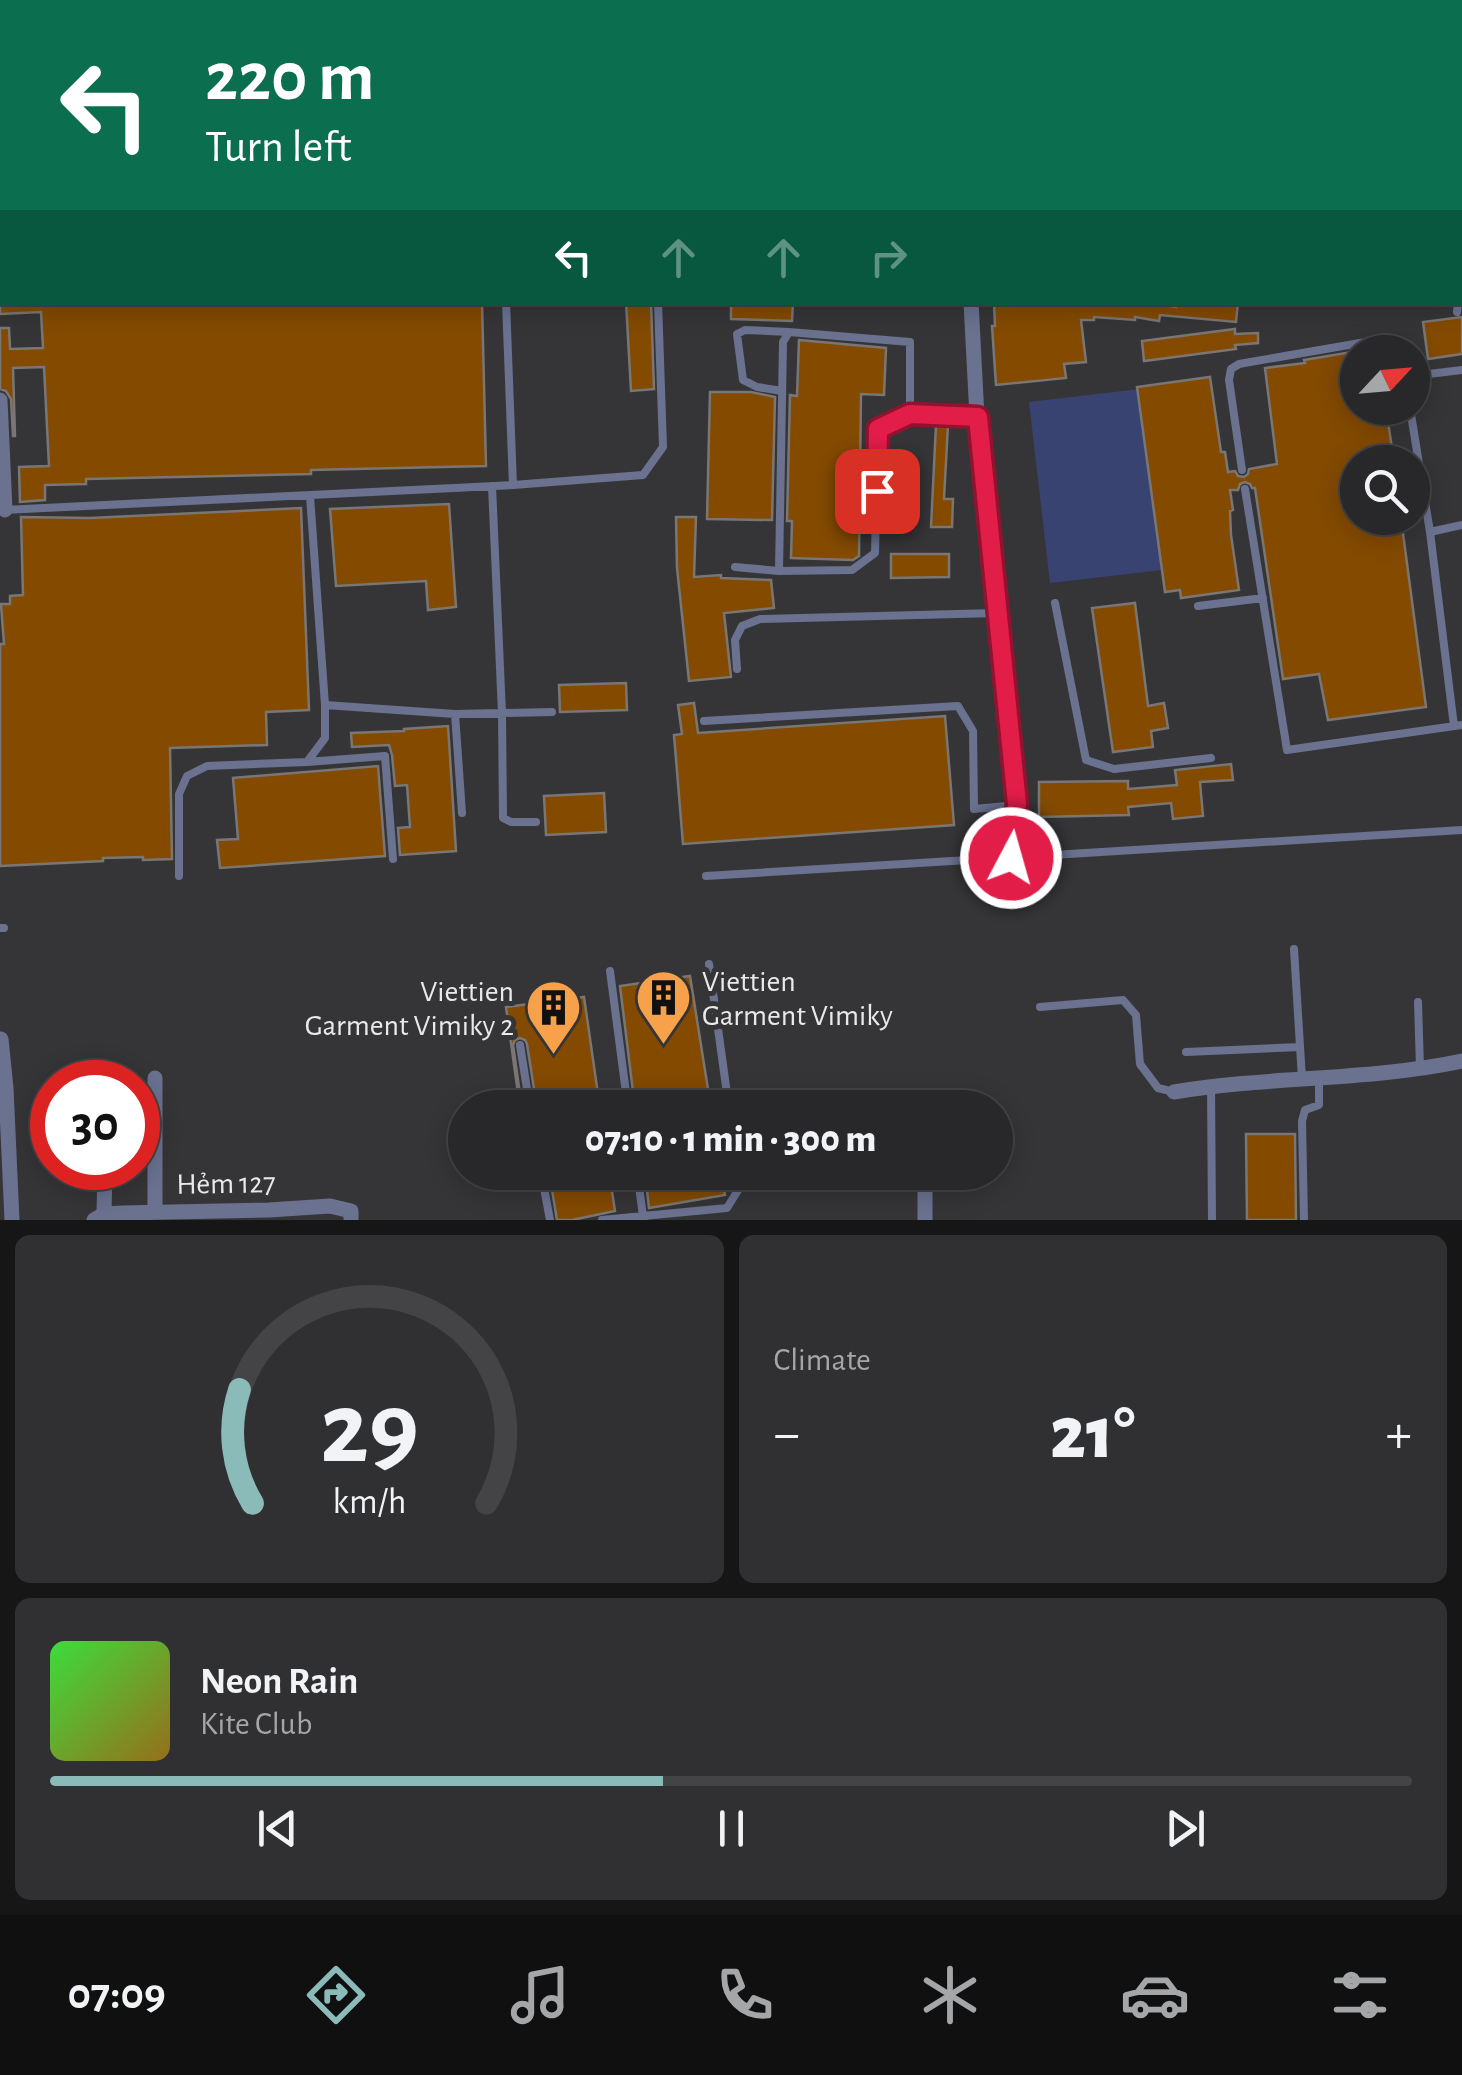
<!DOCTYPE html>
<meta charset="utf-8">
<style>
:root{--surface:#28282a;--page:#303032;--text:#f1f3f6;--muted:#a5a6a8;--line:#444447;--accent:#8bbbb9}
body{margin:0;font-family:"Alegreya Sans",sans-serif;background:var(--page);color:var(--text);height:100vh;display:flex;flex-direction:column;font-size:38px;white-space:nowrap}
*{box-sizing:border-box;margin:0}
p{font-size:32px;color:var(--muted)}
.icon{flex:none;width:55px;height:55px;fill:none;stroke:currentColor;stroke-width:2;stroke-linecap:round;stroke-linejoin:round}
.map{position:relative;height:1220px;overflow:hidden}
.side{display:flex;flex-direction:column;gap:15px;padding:15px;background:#161617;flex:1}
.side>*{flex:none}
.top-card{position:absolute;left:0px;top:0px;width:1462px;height:305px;box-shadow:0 5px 25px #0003,0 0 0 2px var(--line);background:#0b6e4f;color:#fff;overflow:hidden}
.needle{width:65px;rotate:64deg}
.buttons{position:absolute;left:1340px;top:335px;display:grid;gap:20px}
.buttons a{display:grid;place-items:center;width:90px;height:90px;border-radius:50%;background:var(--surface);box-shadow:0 5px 25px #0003,0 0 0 2px var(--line);font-size:50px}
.speed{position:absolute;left:30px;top:1060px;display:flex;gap:20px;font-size:50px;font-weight:700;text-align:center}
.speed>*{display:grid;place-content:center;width:130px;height:130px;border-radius:50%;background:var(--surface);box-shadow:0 5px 25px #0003,0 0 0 2px var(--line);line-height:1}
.speed .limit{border:15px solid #d22;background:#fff;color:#111}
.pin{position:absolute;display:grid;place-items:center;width:85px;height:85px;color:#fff;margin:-42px;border-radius:20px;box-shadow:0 5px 15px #0006}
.me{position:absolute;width:110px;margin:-55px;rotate:6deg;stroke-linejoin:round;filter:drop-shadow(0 0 8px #0008)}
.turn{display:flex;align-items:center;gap:35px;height:210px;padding:0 40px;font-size:45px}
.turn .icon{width:130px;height:130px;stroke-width:2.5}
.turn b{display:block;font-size:70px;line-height:85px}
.lanes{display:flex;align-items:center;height:95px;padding:0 40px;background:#0003;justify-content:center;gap:50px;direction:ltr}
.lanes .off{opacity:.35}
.big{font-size:75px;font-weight:800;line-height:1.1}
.side .widget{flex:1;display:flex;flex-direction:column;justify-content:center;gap:15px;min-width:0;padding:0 35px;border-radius:15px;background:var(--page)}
.side .dial{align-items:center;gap:0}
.dial svg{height:260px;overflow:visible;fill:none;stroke:var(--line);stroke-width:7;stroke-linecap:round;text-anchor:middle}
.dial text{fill:var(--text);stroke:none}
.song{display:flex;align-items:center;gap:30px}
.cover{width:120px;height:120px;border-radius:15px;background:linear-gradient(135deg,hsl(120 70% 55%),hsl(40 70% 35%))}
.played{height:10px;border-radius:5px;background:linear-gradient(90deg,var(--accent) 45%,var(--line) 45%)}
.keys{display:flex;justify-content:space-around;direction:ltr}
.heat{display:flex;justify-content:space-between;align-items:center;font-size:55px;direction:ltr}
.side .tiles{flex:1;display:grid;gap:15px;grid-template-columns:1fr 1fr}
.widget:last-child{grid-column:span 2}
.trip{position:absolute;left:448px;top:1090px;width:565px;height:100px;border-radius:50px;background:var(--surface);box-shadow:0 5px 25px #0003,0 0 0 2px var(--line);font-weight:800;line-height:100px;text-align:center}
.dock{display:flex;height:160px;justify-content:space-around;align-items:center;background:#101011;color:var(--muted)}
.dock .icon{width:70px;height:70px}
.dock .active{color:var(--accent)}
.dock b{font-size:45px;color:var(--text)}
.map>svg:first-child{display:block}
.green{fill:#394372}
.building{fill:#834a00;stroke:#797674;stroke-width:2.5}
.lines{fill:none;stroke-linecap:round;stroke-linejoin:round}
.service{stroke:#6a7290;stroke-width:8}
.minor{stroke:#6a7290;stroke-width:15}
.route-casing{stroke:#92132f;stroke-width:25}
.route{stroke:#e11d48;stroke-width:18}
.labels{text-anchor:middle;stroke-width:10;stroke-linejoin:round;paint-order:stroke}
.poi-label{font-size:30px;fill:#e9e9eb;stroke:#353538;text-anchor:start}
.street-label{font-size:30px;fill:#e9e9eb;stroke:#353538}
</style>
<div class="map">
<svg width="1462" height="1220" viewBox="0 0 1462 1220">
<rect width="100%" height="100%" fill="#353538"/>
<path class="green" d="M1148 388 1170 569 1050 583 1029 402Z"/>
<path class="building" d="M0 302H482L486 466 311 470V474L86 479V484L45 485V500L20 502 19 467 49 466 44 367 13 368 15 436H13L11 399 6 391 0 389V328H9L10 349 43 348 41 312 0 314Z
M626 302H651L654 389 631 391Z
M731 302H793L792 321 731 319Z
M994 302H1149L1176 307V302H1238L1236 322 1160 315 1159 321 1135 317V320L1094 317V320H1081L1086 362 1064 364 1066 378 996 385 992 326H995Z
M1462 317V354L1428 359 1423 322Z
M1235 329V334L1258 333V343L1235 345 1236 349 1144 361 1142 341Z
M799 340 886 348 884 395 861 394 859 556 853 560 791 558 792 521H787L790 395 797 396Z
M1358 351V408H1386L1394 462H1358V518H1401L1426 707 1328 720 1319 674 1283 679 1255 488H1252L1250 484 1245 482 1240 484 1238 490H1230L1233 510 1230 511 1231 535 1239 590 1181 598 1180 590 1165 592 1137 387 1210 377 1221 452H1225L1228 472 1235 471 1238 476 1244 477 1248 474 1249 469 1277 464 1265 368 1305 363 1304 360Z
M710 392H751L775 397 772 520 707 519Z
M936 425H948L944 499H953L952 527H931Z
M449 504 456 607 428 610 426 581 336 586 330 509Z
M301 508 309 710 266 712 267 745 170 748 172 859 143 860V857L103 858V861L0 866V644H4L1 604H10V596L23 595 21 517 90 518Z
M676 517H696L694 577 721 575V578L771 580 774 608 724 613 731 677 689 681 677 568Z
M891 554H949V577L891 578Z
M1135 603 1148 706 1164 703 1168 728 1151 731 1153 747 1113 752 1092 608Z
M626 683 627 710 560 712 559 685Z
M694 703 698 733 945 716 954 825 683 844 674 735 682 734 678 705Z
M448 726 456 851 400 855 398 828 410 827 407 785 395 786 392 755 389 745 352 747 351 733 404 731V729Z
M1231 764 1233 780 1200 782 1203 816 1173 819 1171 803 1128 807 1129 815 1039 817V782L1128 781V789L1177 785 1175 770Z
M378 766 385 856 220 868 217 840 238 839 233 778Z
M604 793 606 832 546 835 544 796Z
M690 976 711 1108H635L620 986Z
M584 997 600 1108H537L527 1044 525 1040 520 1038 515 1040 513 1045 522 1108H520L506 1007Z
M1246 1134H1295L1296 1220H1247Z
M549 1172H609L615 1211 572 1220H557Z
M645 1172H721L725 1195 649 1208Z"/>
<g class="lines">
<path class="service" d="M303 0V2
M493 0V2
M1364 0V2
M981 2V0
M1191 2V0
M1460 7H1462
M1460 201H1462
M1460 228H1462
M506 302 513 485
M1457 312 1458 302
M1412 376 1462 370
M782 391 757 387 743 380 737 334 745 330 789 332
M1410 408 1430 532 1454 726
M1242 470 1229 380 1231 369 1239 364 1389 338 1395 341 1401 352
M492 486 502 713 503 818 511 822H536
M1245 489 1287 750 1462 725
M310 496 325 705 455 714 552 712
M4 510 513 485 643 475 663 447 658 302
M1430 532 1462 525
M735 567 779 571 852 570 875 553 878 429 910 414 977 417
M779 571 783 342 789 332 910 342V414
M1055 603 1086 760 1114 769 1211 758
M1198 606 1263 598
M737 669 735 640 742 626 760 619 996 613
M455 714 462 813
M704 721 958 706 973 731 974 809 1017 805
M307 762 385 756 393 859
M179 876V794L187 776 207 766 307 762 325 738V705
M706 876 1462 830
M0 928H4
M1294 949 1302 1079
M709 964 729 1108
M610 971 628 1108
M1418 1002 1420 1068
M1040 1007 1123 1000 1136 1015 1140 1064 1158 1088 1174 1092
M520 1045 530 1108
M1186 1052 1300 1047
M1211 1086 1212 1220
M541 1172 550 1220
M637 1172 643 1216 727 1208 740 1187 738 1172
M602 1220 643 1216 644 1220
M1304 1220 1302 1121 1305 1110 1319 1105V1079"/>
<path class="minor" d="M1020 2V0
M971 302 977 417 1017 805 1011 858
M0 400 5 510
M1 1039 6 1088 12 1220
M155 1078V1212
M106 1082V1074
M1174 1092C1269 1076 1367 1081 1462 1061
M925 1172V1220
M104 1214 105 1168
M94 1220 104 1214 123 1213 269 1210 330 1206 351 1211V1220"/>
</g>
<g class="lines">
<defs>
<path id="route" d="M877 491 878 429 910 414 978 417 1017 804 1011 858"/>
</defs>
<use href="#route" class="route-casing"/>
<use href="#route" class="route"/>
</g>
<defs>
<symbol id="building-pin" viewBox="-11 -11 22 30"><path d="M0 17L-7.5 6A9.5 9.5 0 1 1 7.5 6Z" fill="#f7a14a" stroke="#353538"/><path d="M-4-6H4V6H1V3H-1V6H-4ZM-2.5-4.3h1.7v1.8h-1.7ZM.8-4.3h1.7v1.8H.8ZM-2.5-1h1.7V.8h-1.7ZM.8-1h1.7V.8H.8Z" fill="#111"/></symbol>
</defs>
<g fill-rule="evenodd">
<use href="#building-pin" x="632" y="966" width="63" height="86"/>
<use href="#building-pin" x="522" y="976" width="63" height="86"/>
</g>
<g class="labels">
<g class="poi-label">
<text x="702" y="991">Viettien<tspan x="702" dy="34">Garment Vimiky</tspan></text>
<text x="514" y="1001" text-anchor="end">Viettien<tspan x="514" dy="34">Garment Vimiky 2</tspan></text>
</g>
<g class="street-label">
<text transform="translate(226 1183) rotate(-1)" y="10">Hẻm 127</text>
</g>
</g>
</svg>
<div class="buttons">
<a><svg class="needle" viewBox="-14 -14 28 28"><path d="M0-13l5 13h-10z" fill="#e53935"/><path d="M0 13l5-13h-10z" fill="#a5a6a8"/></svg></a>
<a><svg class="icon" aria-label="search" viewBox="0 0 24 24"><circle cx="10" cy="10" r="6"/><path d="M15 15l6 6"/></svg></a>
</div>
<div class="speed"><div class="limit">30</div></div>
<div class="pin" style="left:877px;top:491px;background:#d93025"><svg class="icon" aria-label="arrive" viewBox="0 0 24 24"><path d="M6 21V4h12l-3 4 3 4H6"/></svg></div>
<svg class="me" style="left:1011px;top:858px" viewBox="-20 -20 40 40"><circle r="17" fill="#e11d48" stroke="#fff" stroke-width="3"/><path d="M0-11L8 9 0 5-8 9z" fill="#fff"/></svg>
<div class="trip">07:10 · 1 min · 300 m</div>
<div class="top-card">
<div class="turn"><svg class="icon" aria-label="left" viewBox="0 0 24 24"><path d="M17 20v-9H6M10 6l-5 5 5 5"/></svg><div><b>220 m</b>Turn left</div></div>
<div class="lanes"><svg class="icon" aria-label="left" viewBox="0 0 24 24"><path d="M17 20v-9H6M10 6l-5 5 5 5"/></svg><svg class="icon off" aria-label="ahead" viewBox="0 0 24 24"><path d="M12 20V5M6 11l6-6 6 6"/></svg><svg class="icon off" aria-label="ahead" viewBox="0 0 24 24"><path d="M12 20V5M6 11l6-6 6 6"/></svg><svg class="icon off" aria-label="right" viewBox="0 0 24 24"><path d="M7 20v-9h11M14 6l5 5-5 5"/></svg></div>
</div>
</div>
<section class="side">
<div class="tiles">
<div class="widget dial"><svg viewBox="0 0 100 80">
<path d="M14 69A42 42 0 1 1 86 69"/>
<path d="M14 69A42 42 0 0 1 10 34" stroke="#8bbbb9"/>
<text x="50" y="56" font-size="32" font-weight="700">29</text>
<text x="50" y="72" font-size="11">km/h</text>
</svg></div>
<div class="widget"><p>Climate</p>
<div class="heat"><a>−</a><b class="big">21°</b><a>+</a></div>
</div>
<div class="widget">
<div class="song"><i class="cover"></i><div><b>Neon Rain</b><p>Kite Club</p></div></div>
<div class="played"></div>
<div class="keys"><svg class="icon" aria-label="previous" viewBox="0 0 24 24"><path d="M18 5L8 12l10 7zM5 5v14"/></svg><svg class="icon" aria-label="pause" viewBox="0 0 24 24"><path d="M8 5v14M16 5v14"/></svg><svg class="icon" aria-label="next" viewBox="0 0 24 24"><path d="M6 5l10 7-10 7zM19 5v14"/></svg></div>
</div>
</div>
</section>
<nav class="dock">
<b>07:09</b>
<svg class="icon active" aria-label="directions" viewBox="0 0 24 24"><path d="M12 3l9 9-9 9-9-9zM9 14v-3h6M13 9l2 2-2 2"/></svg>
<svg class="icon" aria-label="music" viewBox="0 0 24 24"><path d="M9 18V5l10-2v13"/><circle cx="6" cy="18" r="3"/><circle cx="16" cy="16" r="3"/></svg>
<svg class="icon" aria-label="phone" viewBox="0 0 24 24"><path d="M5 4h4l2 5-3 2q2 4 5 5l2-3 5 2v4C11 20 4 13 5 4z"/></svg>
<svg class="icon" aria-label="climate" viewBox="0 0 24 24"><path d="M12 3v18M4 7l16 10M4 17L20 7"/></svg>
<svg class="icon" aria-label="car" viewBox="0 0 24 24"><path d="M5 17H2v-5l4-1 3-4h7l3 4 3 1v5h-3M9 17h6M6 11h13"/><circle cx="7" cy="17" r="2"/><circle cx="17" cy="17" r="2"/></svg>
<svg class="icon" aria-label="filters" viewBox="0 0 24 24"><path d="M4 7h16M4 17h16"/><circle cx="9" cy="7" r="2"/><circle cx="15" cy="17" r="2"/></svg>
</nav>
